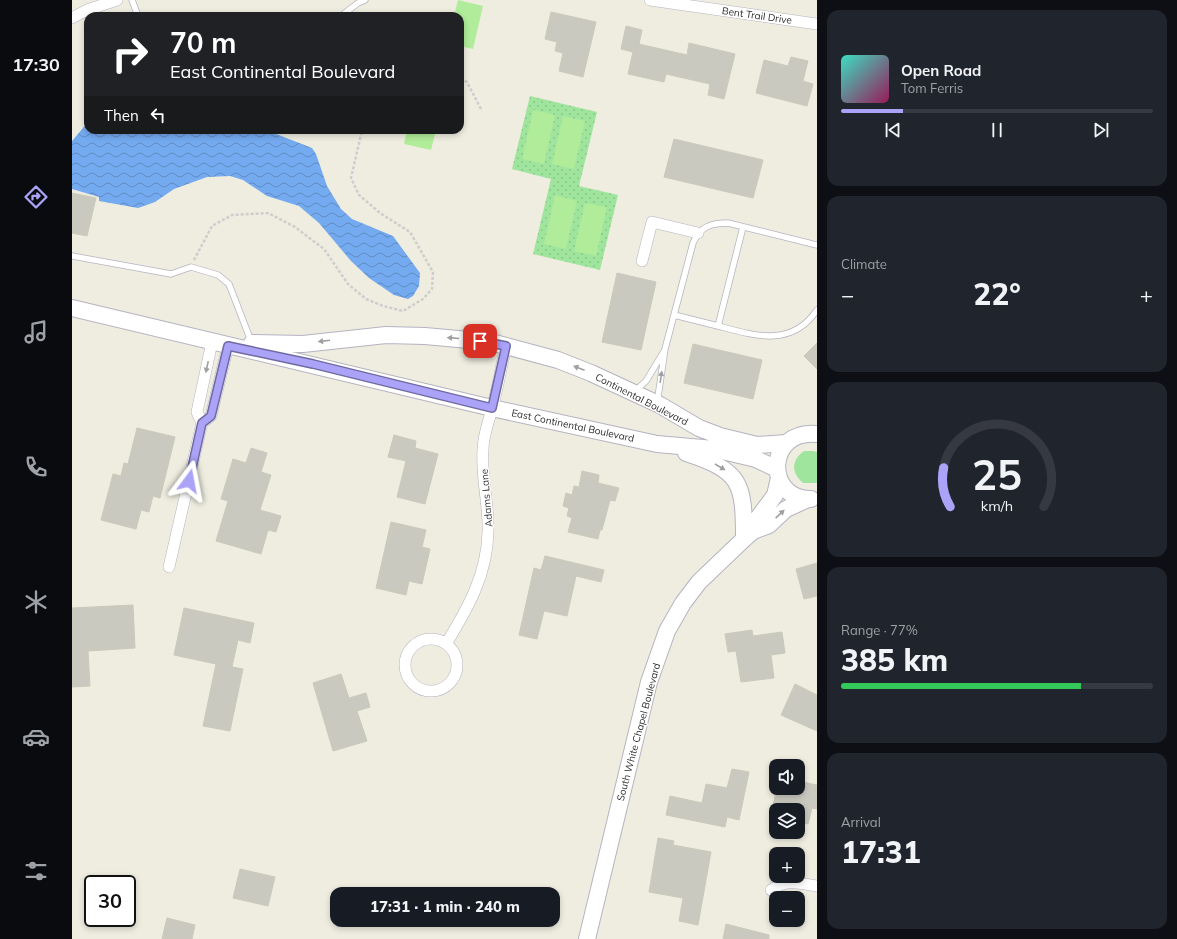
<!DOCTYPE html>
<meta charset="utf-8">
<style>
:root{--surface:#171b24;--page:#20242c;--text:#f1f3f6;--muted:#9ea1a6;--line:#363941;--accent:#aba3f8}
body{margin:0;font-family:Mulish,sans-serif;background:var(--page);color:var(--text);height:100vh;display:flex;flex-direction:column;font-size:15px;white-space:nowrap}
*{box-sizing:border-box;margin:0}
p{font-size:13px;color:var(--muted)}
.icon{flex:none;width:22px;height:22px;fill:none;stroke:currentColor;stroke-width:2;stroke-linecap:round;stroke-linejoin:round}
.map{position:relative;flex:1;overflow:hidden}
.drawer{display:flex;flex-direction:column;gap:10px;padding:10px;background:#0d0f14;width:360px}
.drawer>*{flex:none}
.top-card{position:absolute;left:12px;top:12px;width:380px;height:122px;border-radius:12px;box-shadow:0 2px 6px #0003;background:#202124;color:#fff;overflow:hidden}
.tools{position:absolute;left:697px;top:759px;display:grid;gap:8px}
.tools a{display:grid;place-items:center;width:36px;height:36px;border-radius:8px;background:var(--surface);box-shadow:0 2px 6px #0003;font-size:20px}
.speed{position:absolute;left:12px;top:875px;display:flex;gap:8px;font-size:20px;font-weight:700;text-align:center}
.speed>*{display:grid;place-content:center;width:52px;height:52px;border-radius:50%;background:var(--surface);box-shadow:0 2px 6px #0003;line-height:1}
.speed .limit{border:2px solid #111;border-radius:6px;background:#fff;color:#111}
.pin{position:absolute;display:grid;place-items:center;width:34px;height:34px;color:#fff;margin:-17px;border-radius:8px;box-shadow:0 2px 6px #0006}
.me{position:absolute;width:44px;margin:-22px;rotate:13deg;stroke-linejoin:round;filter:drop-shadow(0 0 3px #0008)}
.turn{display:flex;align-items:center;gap:14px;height:84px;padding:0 20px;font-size:18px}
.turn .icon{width:52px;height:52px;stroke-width:2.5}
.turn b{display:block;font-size:28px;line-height:34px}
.then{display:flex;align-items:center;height:38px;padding:0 20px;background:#0003;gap:8px;font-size:15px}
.big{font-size:30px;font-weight:800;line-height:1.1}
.drawer .widget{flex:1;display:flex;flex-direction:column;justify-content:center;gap:6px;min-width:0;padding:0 14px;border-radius:12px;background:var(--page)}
.drawer .dial{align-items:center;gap:0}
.dial svg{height:104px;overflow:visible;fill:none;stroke:var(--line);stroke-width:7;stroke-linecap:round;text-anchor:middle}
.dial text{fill:var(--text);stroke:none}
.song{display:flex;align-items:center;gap:12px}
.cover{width:48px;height:48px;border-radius:6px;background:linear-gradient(135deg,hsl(170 70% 55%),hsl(330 70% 35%))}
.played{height:4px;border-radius:2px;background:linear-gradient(90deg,var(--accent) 20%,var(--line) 20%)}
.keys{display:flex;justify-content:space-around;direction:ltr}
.heat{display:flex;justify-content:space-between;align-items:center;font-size:22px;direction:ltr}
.charge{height:6px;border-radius:3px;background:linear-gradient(90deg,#34c759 77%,var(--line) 0)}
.trip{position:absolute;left:258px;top:887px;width:230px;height:40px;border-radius:12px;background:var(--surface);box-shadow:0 2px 6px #0003;font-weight:800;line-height:40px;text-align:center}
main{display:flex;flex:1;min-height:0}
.tab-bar{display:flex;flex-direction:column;width:72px;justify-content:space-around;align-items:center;background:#090b0e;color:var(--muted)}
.tab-bar .icon{width:28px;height:28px}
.tab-bar .selected{color:var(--accent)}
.tab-bar b{font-size:18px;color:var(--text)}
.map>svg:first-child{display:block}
.grass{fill:#a0e59d}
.park{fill:url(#park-dots)}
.pitch{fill:#b0ec99}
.water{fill:url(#water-waves)}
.building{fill:#cac9bf;stroke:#cac9b9}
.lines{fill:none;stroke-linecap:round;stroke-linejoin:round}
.lane-casing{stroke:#b5b3c1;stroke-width:7}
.street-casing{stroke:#b5b3c1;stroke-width:12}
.secondary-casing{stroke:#b5b3c1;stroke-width:18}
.path{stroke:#cdcdcd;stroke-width:2.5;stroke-dasharray:3 2;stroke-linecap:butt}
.lane{stroke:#fff;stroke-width:5.5}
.street{stroke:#fff;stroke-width:11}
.secondary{stroke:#fff;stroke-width:16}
.oneway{fill:#a0a0a0}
.route-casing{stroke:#6f6aa1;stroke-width:10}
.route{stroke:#aba3f8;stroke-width:7}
.labels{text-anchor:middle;stroke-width:3;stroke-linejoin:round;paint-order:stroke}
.street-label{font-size:10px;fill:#2d2d2d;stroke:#fff}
</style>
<main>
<nav class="tab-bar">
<b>17:30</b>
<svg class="icon selected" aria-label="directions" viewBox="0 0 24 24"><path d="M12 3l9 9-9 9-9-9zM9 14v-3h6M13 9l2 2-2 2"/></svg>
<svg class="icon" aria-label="music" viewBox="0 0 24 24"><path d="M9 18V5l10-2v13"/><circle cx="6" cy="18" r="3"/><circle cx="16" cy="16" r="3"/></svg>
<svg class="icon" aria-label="phone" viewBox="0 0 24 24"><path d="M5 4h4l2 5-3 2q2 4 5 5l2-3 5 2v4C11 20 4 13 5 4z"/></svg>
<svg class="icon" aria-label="climate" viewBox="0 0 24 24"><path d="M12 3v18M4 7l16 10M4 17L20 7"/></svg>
<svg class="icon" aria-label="car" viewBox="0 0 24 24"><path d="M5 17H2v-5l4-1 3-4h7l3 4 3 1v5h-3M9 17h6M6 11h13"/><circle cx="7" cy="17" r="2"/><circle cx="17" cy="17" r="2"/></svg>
<svg class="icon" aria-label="filters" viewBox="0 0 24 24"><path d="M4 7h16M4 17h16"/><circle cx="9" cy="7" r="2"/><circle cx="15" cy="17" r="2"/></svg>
</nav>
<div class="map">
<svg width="745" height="939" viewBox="0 0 745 939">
<defs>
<pattern id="park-dots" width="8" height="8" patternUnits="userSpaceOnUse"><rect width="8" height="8" fill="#a0e59d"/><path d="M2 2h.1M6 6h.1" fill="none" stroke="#8ac588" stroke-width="1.8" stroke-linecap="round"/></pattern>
<pattern id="water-waves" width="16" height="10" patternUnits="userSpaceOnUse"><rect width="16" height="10" fill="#74aaf0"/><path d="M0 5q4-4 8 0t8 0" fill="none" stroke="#608bc3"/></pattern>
</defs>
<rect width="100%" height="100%" fill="#efede0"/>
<path class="grass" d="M732 451H741L745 452V483H731C719 473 719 460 732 451Z"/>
<path class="park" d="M458 96 525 112 507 186 546 195 528 270 461 254 479 179 440 169Z"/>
<path class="pitch" d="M386 0 411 6 401 49 388 46V16H382Z
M461 110 483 115 472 164 450 159Z
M491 116 513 121 502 169 480 164Z
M335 130H364L359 150 332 144Z
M483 195 505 201 494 249 472 244Z
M513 203 535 207 524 256 502 251Z"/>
<path class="water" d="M16 122V130H194L240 148 244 154 255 186 269 209 280 219 321 236 348 273 347 286 341 296 336 299 322 295 297 278 279 261 247 223 227 206 195 196 171 180 158 176 135 177 102 189 83 202 66 208 27 201V197L0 189V141Z"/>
<path class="building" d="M479 12 524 22 511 77 487 71 491 53 483 51 485 42 473 39Z
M554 26 570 30 567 44 615 55 617 43 663 54 652 99 636 95 638 84 594 74 592 82 556 74 561 52 549 49Z
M719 57 736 61 731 81 741 84 735 106 684 93 692 60 716 66Z
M602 139 691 160 681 198 592 177Z
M0 193 24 198 15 236 0 233Z
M545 273 584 282 569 350 530 342Z
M745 343V369L732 356Z
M621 344 690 360 681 399 612 383Z
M65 428 103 437 88 498 81 496 77 512 69 510 64 529 29 520 41 474 49 476 52 463 56 464Z
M322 435 344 441 343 448 366 454 353 504 325 497 334 461 316 457Z
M179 448 195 453 189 472 199 475 188 510 209 516 204 532 196 530 189 554 144 541 156 501 149 499 161 459 174 463Z
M510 471 527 475 526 483 547 488 543 501 538 500 530 530H528L526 539 496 532 500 518 495 516 497 508 491 506 494 493 500 495 502 486 507 487Z
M319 522 354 530 350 547 358 549 350 584 337 581 334 595 304 588Z
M473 556 532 570 529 582 504 576 495 616 472 611 465 639 447 635 462 568 469 570Z
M745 563V596L732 599 724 569Z
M61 605 63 648 16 651 18 686 0 687V608Z
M112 608 182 623 178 643 166 640 160 667 171 669 158 731 131 726 144 664 102 655Z
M680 630 681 636 710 632 713 653 699 655 702 678 669 682 664 651 656 652 653 634Z
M269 674 277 698 294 693 298 707 285 711 295 741 261 751 241 683Z
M723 684 745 695V731L709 715Z
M660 769 677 772 667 820 655 817 653 827 594 815 598 796 630 803 634 784 655 788Z
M726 781 745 785V809L740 808 736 824 726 821V810H700L705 788H726Z
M586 838 602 841 601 845 639 852 626 925 607 921 611 898 577 892Z
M168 869 203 877 196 906 161 898Z
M95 918 123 925 120 939H90Z
M654 924 697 935V939H651Z"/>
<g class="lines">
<defs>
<path id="lane" d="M60 0 66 16
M269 16 286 3 293 0
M0 256 99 274 119 267 146 275 157 284 179 341
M602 315C618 319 634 323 650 327 686 337 721 346 745 310
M646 326 671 227
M563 391 574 381 591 353
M587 402 586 397 593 349 621 243C628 227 638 223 656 223L745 245"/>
<path id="street" d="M578 0 745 24
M0 18 15 10 45 0
M570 261 580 222 626 233
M130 423 139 416 156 346
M97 567 130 423 125 412 140 342
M333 665a26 26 0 1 1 52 0a26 26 0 1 1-52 0Z
M374 644C396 608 415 575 416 532 417 505 409 477 411 450 411 435 417 422 420 408 426 388 429 367 434 346
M699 890C715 879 726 883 745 886"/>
<path id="secondary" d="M0 308 420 408 585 444 642 449 684 459 705 469
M180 343 231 344 314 335 353 336 419 342 486 360 519 373 588 405 627 428 648 436 685 445 714 443
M614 453C669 471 672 482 672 539
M739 499C693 500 693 429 745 434
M681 531 686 518 703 495 707 478
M515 939 577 682 595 631 611 603 627 582 672 539 681 531 697 525 714 509 736 499"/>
</defs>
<use href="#lane" class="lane-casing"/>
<use href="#street" class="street-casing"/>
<use href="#secondary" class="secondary-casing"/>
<path class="path" d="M388 79 395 82 410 111
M122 260 140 226 160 215 196 213 223 227 252 249 276 284 294 299 311 306 331 311 351 299 360 289 361 272 338 232 308 213 287 195 279 178 290 130"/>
<use href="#lane" class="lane"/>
<use href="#street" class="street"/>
<use href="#secondary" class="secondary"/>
</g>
<defs><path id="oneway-solid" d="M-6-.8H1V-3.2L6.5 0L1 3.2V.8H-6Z"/></defs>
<g class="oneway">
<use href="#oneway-solid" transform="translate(381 338) rotate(-175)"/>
<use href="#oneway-solid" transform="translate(252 341) rotate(173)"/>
<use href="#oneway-solid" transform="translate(135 367) rotate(102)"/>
<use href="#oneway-solid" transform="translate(507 368) rotate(-159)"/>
<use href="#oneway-solid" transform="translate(589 377) rotate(-82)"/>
<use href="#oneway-solid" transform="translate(648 467) rotate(31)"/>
<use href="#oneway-solid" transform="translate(708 514) rotate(-43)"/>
</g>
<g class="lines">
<defs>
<path id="route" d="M117 481 130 423 139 416 156 346 241 364 420 408 434 346 408 341"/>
</defs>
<use href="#route" class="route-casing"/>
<use href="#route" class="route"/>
</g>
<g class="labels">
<g class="street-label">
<text transform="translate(685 15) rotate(8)" y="4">Bent Trail Drive</text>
<text transform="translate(570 399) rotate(27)" y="4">Continental Boulevard</text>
<text transform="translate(501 425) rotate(12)" y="4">East Continental Boulevard</text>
<text transform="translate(414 498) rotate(-95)" y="4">Adams Lane</text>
<text transform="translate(566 732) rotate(-75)" y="4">South White Chapel Boulevard</text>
</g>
</g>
</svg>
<div class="tools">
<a><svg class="icon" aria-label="sound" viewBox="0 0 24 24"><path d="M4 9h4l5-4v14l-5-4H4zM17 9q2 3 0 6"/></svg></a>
<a><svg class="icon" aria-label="layers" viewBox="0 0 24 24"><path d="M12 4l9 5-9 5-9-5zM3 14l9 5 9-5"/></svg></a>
<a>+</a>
<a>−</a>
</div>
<div class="speed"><div class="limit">30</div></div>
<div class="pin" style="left:408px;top:341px;background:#d93025"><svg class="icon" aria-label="arrive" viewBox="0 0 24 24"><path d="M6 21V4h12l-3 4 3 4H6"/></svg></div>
<svg class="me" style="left:117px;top:481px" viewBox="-20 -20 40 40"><path d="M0-17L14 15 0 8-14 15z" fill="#aba3f8" stroke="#fff" stroke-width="4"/></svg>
<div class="trip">17:31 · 1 min · 240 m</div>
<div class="top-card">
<div class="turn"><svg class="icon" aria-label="right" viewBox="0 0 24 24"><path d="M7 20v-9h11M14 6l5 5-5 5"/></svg><div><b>70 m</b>East Continental Boulevard</div></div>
<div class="then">Then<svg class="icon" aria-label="left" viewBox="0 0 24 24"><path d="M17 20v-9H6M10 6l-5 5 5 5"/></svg></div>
</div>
</div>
<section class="drawer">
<div class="widget">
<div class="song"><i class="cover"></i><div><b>Open Road</b><p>Tom Ferris</p></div></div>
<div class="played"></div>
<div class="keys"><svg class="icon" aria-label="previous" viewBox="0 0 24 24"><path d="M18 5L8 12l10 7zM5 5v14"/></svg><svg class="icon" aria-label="pause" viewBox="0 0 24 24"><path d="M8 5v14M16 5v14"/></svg><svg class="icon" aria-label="next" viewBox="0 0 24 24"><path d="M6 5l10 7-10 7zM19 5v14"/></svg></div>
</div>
<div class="widget"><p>Climate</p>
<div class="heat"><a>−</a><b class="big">22°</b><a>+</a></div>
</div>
<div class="widget dial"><svg viewBox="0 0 100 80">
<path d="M14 69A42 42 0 1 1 86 69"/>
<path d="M14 69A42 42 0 0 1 9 39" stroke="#aba3f8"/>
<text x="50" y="56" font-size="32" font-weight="700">25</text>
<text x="50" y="72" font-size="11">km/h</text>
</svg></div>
<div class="widget"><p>Range · 77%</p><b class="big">385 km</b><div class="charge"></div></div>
<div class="widget"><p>Arrival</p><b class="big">17:31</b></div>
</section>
</main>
